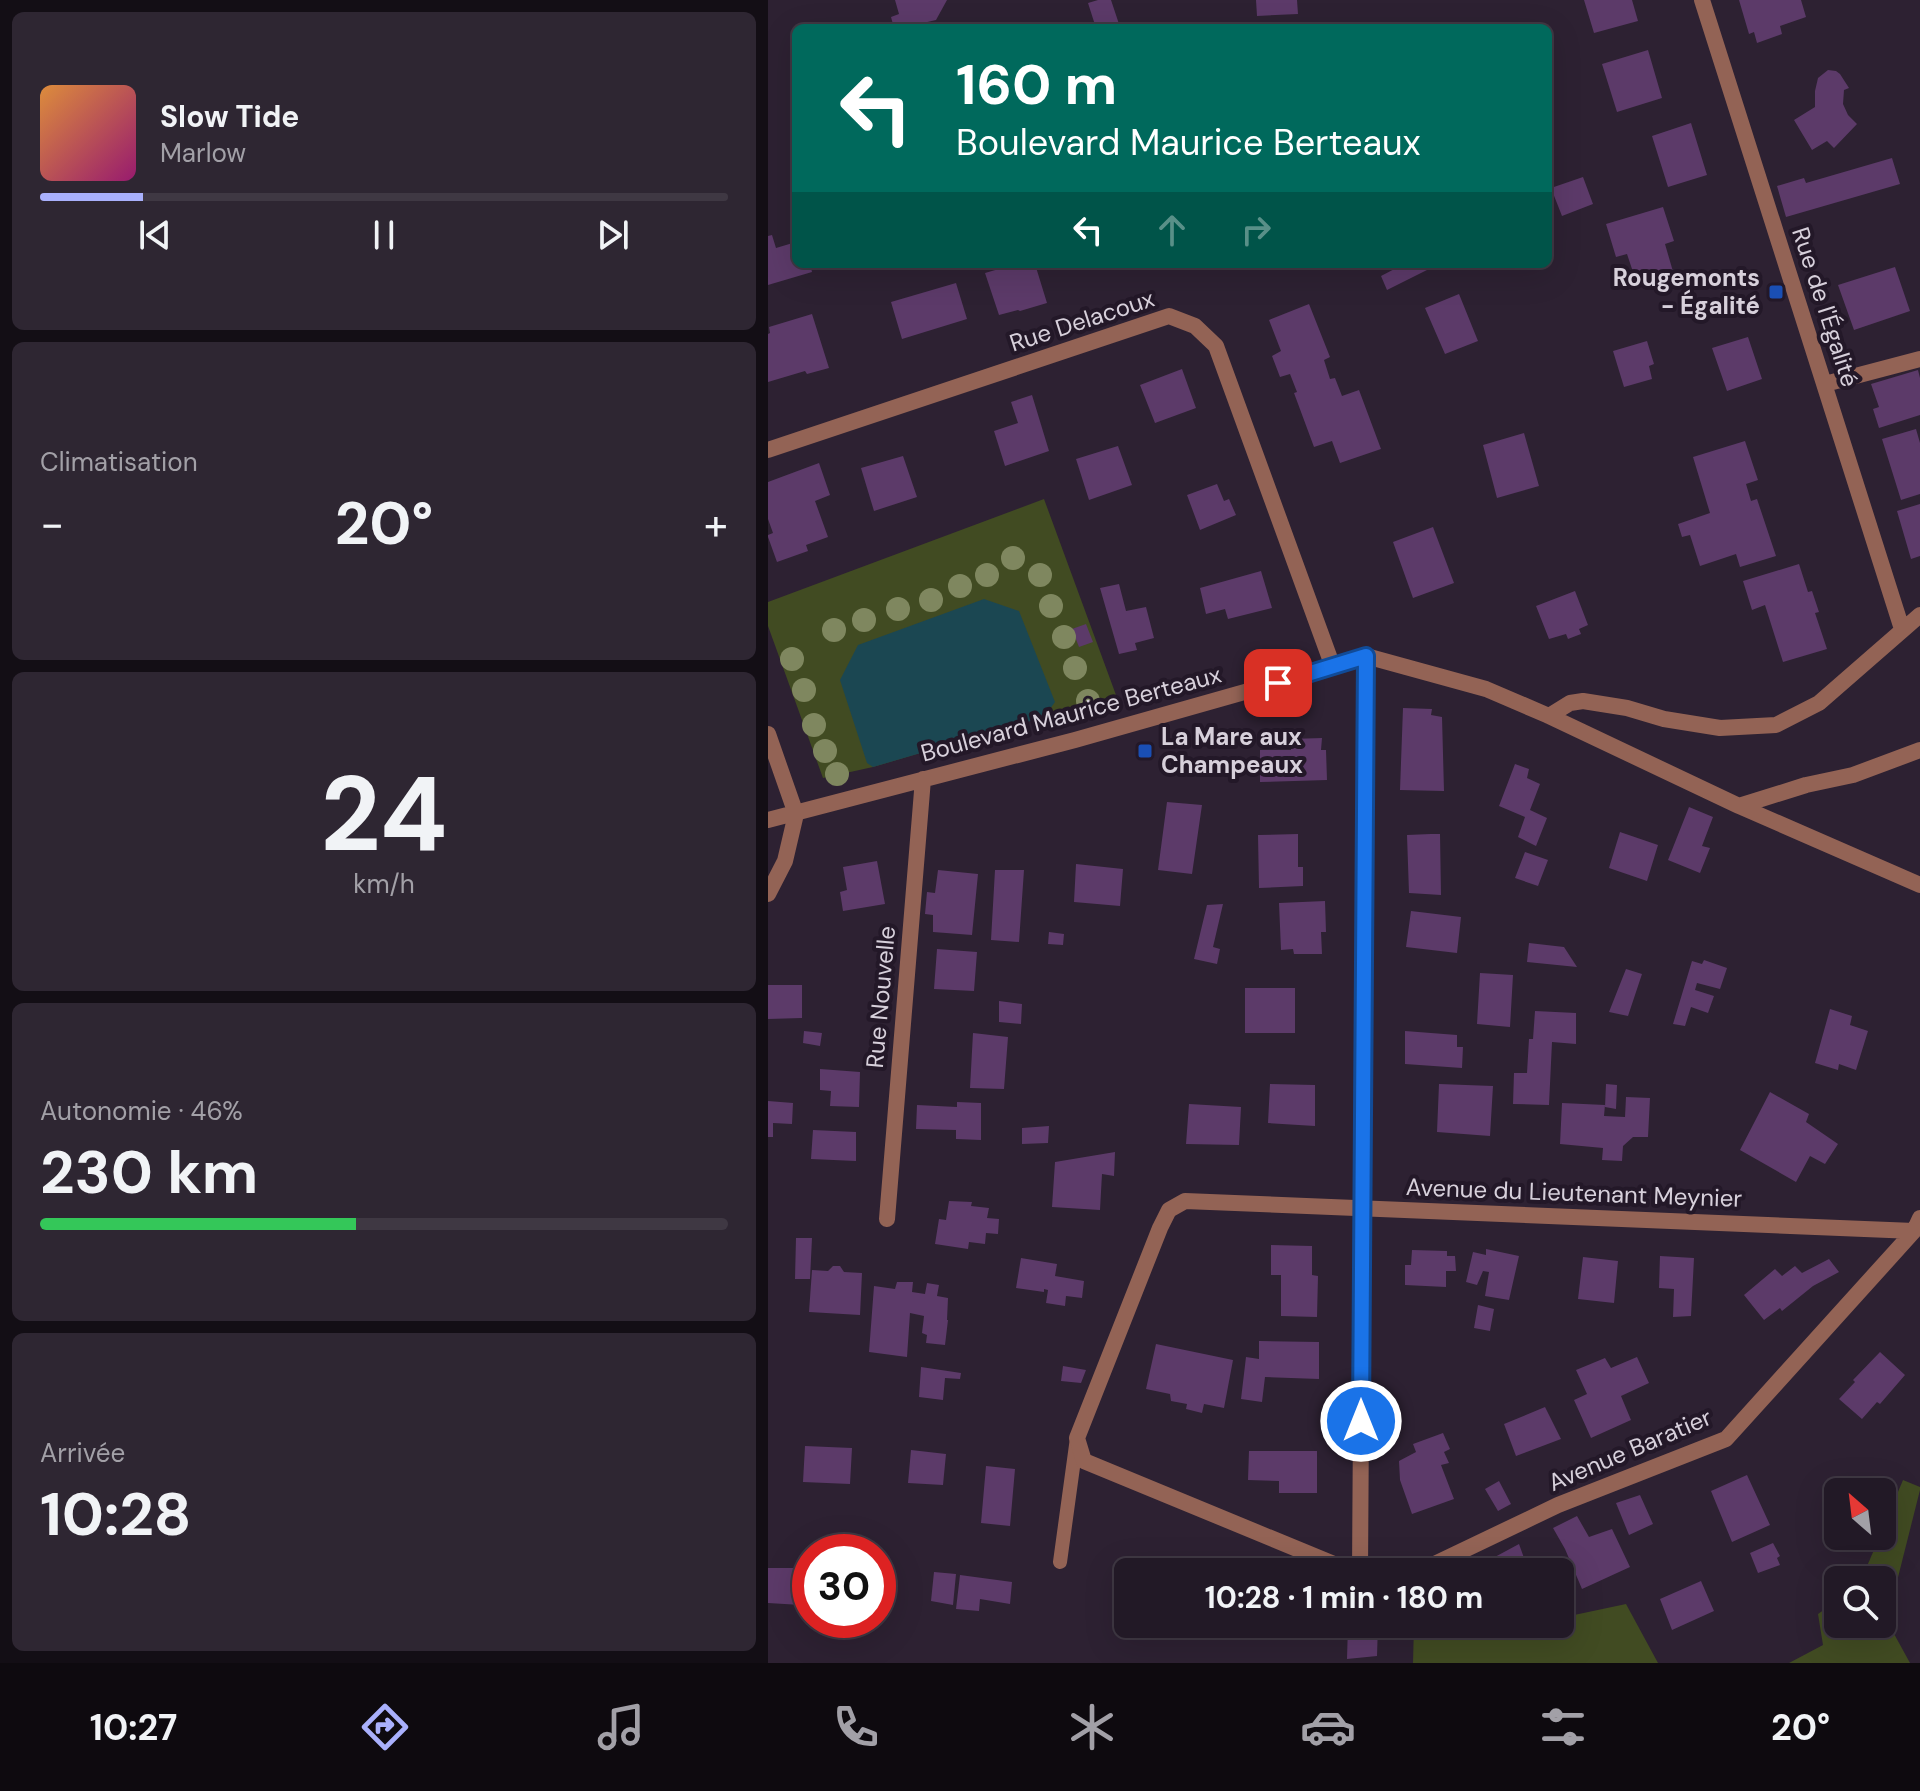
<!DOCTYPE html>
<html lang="fr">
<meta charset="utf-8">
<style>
:root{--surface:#221926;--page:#2e2632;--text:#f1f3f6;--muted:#a2a0a7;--line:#3f3843;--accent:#a9b0fc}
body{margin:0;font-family:"DM Sans",sans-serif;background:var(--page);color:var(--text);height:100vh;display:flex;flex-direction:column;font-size:30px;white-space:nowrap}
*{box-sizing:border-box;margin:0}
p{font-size:26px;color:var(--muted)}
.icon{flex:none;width:44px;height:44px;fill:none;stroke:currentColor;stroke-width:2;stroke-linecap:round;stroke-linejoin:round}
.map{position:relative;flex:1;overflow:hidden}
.details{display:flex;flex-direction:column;gap:12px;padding:12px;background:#130e15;width:768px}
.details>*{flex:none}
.guide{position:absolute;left:24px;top:24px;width:760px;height:244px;border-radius:12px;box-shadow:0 8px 32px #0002,0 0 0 2px var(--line);background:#00695c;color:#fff;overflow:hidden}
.needle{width:52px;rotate:332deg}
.buttons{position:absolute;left:1056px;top:1478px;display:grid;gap:16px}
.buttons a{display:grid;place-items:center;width:72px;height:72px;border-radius:12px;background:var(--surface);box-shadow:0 8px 32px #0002,0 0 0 2px var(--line);font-size:40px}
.speed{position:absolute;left:24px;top:1534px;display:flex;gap:16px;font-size:40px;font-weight:700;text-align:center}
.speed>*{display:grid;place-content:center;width:104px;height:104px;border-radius:50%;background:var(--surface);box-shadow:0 8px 32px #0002,0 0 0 2px var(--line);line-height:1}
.speed .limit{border:12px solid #d22;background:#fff;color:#111}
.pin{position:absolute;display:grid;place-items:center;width:68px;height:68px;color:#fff;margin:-34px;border-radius:16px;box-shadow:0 4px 12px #0006}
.me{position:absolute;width:88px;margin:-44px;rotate:0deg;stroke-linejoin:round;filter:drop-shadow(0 0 6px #0008)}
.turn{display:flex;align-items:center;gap:28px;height:168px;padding:0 32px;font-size:36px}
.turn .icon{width:104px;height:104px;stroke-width:2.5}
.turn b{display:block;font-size:56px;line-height:68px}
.lanes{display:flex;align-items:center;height:76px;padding:0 32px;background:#0003;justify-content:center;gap:40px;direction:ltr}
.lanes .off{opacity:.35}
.big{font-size:60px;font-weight:700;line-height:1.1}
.details .widget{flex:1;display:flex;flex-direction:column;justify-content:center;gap:12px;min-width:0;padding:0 28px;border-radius:12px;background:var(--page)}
.details .dial{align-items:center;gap:0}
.dial b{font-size:104px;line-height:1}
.song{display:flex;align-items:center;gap:24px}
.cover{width:96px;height:96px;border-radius:12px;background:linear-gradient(135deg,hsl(30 70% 55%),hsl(320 70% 35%))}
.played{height:8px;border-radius:4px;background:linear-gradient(90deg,var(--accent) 15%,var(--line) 15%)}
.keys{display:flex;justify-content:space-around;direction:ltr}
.heat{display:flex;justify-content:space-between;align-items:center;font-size:44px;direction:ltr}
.charge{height:12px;border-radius:6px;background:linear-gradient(90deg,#34c759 46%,var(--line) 0)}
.trip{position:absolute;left:346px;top:1558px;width:460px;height:80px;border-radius:12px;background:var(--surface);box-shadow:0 8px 32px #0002,0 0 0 2px var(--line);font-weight:700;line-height:80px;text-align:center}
.dock{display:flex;height:128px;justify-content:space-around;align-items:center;background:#0e0a0f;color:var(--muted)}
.dock .icon{width:56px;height:56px}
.dock .selected{color:var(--accent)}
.dock b{font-size:36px;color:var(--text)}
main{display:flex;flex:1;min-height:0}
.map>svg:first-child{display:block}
.green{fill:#414b22}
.water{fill:#1b4752}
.building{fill:#5c3a69}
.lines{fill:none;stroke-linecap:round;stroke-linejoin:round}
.service{stroke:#936355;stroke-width:14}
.minor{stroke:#936355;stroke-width:16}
.tree{fill:#7f875f}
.route-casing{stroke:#114b97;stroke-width:20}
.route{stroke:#1a73e8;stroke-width:14}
.transit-dot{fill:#1a4fb4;stroke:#231828;stroke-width:3}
.labels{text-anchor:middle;stroke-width:8;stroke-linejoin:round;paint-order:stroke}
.poi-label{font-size:24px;font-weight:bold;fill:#d7d0db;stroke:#231828;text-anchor:end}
.street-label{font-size:24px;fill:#d7d0db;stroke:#231828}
</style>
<main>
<section class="details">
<div class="widget">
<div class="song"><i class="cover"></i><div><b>Slow Tide</b><p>Marlow</p></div></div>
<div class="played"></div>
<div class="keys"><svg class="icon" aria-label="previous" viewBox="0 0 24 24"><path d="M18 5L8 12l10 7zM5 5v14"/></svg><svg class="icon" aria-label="pause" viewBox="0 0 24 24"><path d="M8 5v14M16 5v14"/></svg><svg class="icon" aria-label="next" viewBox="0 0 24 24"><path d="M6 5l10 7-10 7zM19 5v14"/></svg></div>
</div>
<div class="widget"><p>Climatisation</p>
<div class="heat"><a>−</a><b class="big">20°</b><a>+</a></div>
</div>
<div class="widget dial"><b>24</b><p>km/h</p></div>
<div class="widget"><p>Autonomie · 46%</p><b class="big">230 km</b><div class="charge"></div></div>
<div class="widget"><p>Arrivée</p><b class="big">10:28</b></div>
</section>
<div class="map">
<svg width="1152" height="1663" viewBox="0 0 1152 1663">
<rect width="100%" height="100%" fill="#2d2132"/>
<path class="green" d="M276 499 348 695 105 767 55 778 0 626V602Z
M1135 1480 1152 1487V1490L1119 1621 1142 1663H1021L1055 1645 1050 1614 1070 1600V1624H1114V1580H1093L1112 1536H1114V1530Z
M858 1604 890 1663H645L646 1624H730L734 1631 764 1624H792V1618Z"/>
<path class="water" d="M216 599 251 611 287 702 276 717 105 767 99 763 72 680 90 645Z"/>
<path class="building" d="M127 0H179L168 20 155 23 156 28H126L123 17 131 14Z
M330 0H343L351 24 328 28 320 3Z
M488 0H529L530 14 489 16Z
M816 0H864L870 21 826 33Z
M971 0H1033L1038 17 1012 26 1014 34 989 43 986 32 981 34Z
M880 50 894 98 849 112 834 64Z
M1060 70 1068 71 1072 74 1081 88 1076 90 1075 104 1080 115 1089 124 1066 148 1059 141 1044 150 1026 120 1047 107V91L1050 78Z
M923 123 939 175 900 187 884 136Z
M1124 158 1132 184 1018 217 1009 186 1036 178 1038 183Z
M815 177 825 204 794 216 783 188Z
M895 207 906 241 897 244 906 275 870 287 859 254 848 257 838 224Z
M4 235 8 248 28 242V264H42L44 272 0 285V236Z
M248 264H267L279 303 252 311 250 310 231 315 217 273Z
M636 264H671L619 290 613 276Z
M1127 267 1142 311 1086 330 1070 285Z
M188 283 199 319 134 339 123 302Z
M691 294 710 341 677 354 657 308Z
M541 304 562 357 556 360 562 379 567 378 574 396 591 390 613 449 572 463 564 441 546 447 526 393 529 392 522 374 512 377 504 356 513 351 501 320Z
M44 314 61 368 39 374 37 371 0 382V334L2 333 1 327Z
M980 337 994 379 959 391 944 348Z
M879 341 886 364 881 366 884 379 856 387 845 351Z
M414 369 428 408 387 423 372 385Z
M1150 370 1152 378V415L1111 428 1105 409 1111 407 1103 384Z
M264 395 281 451 237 466 226 431 250 423 243 402Z
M1148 429 1152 443V494L1133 500 1114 439Z
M756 433 771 486 729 498 715 445Z
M977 441 990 480 978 484 983 501 989 499 1008 556 972 567 968 554 932 566 922 535 914 537 910 524 942 513 925 457Z
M350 446 364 485 321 500 308 459Z
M135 456 149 497 106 511 93 468Z
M51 463 62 495 47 501 60 537 38 545 40 551 9 562 0 537V535L5 533 0 519V482Z
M449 484 456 501 461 499 468 515 432 530 419 495Z
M1152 504V556L1143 559 1129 511Z
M665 527 686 583 645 598 625 542Z
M1031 564 1040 592 1044 591 1051 612 1047 613 1059 649 1015 662 997 605 984 610 975 581Z
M493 571 504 608 460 619 457 609 438 614 432 588Z
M351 584 358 611 378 607 386 638 367 643 369 650 351 654 332 588Z
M807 591 820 625 811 629 813 634 800 639 798 634 781 639 768 606Z
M318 624 325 642 311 647 304 629Z
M635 708 664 709 663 715 674 717 676 791 632 790Z
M554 738 553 750H558L559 780 492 782V750H523V739Z
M747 764 761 769 759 778 772 784 762 810 779 818 768 846 750 837 757 817 731 806Z
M399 802 434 805 424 874 390 870Z
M921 807 945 817 934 846 942 848 932 873 900 860Z
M852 832 890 845 879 881 841 868Z
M530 834V867H535V886L491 888 490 835Z
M663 834H672L673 895 641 893 639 835Z
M757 852 780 860 770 886 747 878Z
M109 861 117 904 75 911 72 892 79 890 75 867Z
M308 864 355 869 352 906 306 902Z
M170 870 210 874 204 935 165 932V915L157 914 159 892 167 893Z
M227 870H256L251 942 223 940Z
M557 901 558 932H553L554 954H526L525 949 513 950 511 903Z
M455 904 445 947 452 949 449 964 426 959 439 905Z
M643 911 693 917 689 953 638 947Z
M281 932 296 934 295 945 280 944Z
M761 943 796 947 809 967 759 962Z
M169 949 209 952 206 991 166 989Z
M936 960 959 968 952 989 929 983 927 990 946 996 940 1013 923 1007 917 1026 905 1024 924 961 934 964Z
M858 969 874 974 860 1016 841 1012Z
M712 973 745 975 742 1027 709 1024Z
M0 985H34V1018L0 1019Z
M477 988H527V1033H477Z
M231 1001 254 1004 253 1024 231 1022Z
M1062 1009 1084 1016 1082 1025 1100 1031 1088 1070 1071 1064 1070 1070 1047 1063Z
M767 1011 808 1013V1044L784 1042 781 1105 745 1104 746 1073H759L761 1039H765Z
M36 1031 54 1033 52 1046 35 1043Z
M637 1031 689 1035V1047H695L694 1068 637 1064Z
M205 1033 240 1037 236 1089 202 1088Z
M52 1069 92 1072 91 1107 62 1106 63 1091 52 1090Z
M502 1084 547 1085V1126L500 1123Z
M671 1084 725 1086 722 1136 669 1132Z
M838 1084 849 1085 848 1109 837 1107Z
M1002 1092 1041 1114 1038 1122 1070 1144 1057 1164 1042 1156 1028 1182 972 1150Z
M858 1097 882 1098 880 1137H865L855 1146 854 1161 834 1160 835 1148 792 1144 794 1103 837 1105 836 1116 857 1117Z
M0 1101 25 1103 24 1124 5 1123V1137H0Z
M189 1102 213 1103V1140L188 1139V1130L148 1129 149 1105 189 1107Z
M421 1104 473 1107 471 1145 418 1144Z
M281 1126 280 1143 254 1144V1128Z
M45 1130 88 1132V1161L43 1159Z
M347 1152 346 1176 334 1174 332 1210 284 1207 287 1162Z
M181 1201 204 1202 203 1206 221 1208 219 1218 231 1219 230 1234 218 1233 217 1244 201 1242 200 1249 167 1244 171 1219 178 1220Z
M28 1238H44L42 1279H27Z
M503 1245 544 1246V1275L550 1276 549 1317 513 1316V1275H503Z
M718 1249 751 1256 741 1300 717 1296 721 1272 715 1271 709 1285 698 1282 705 1252 718 1255Z
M644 1250 679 1251V1256H687L688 1271H678V1287L637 1285V1265H643Z
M892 1256 926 1258 923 1316 905 1317 906 1289 891 1288Z
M815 1257 850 1261 846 1303 810 1299Z
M253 1258 289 1264 287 1276 316 1281 314 1298 298 1296 297 1306 278 1303 280 1290 276 1289V1292L248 1288Z
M1061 1259 1071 1272 1045 1286 1014 1311 1012 1308 996 1320 976 1295 1007 1269 1014 1276 1027 1266 1034 1273Z
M65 1266H72L76 1272 94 1273 92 1315 41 1312 44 1270 60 1271Z
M129 1282H145L144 1292 157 1294 159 1283 171 1285 169 1296 180 1298 179 1320H180L177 1345 158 1343 159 1335 154 1333 156 1316 142 1313 139 1357 101 1352 106 1286 127 1289Z
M710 1305 726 1309 722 1331 706 1328Z
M491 1341 551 1342V1379L497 1377 494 1402 473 1399 478 1357 491 1359Z
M388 1344 465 1360 456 1408 436 1404 434 1413 418 1409 419 1404 403 1401 402 1394 378 1389Z
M1112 1352 1137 1375 1112 1404 1109 1402 1094 1419 1071 1399 1087 1382 1085 1380Z
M869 1357 881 1383 853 1396 863 1420 823 1438 806 1400 819 1394 808 1370 837 1358 843 1368Z
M295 1366 318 1370 313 1383 293 1381Z
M153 1367 193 1373 192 1379 177 1378 175 1400 151 1397Z
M777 1407 793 1439 748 1456 736 1424Z
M675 1433 682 1449 676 1452 681 1463 673 1465 686 1499 644 1514 632 1480 631 1461 648 1452 645 1444Z
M37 1446 84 1448 82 1484 35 1482Z
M143 1450 178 1454 175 1485 140 1483Z
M481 1451H549V1493H511V1481L480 1480Z
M218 1466 247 1469 242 1526 213 1523Z
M979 1475 1002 1525 964 1542 943 1491Z
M731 1481 743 1504 730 1511 717 1489Z
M872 1495 885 1524 861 1535 848 1503Z
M809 1516 821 1537 844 1529 862 1567 814 1589 797 1549 785 1528Z
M1005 1543 1012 1556 1009 1558 1012 1565 990 1573 982 1553Z
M751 1544 761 1572H730L725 1558Z
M495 1556 510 1562V1572H496Z
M0 1568H35L33 1605 0 1603Z
M166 1572 188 1574 185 1605 163 1601Z
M192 1575 244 1582 242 1604 212 1599 211 1611 188 1609Z
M933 1581 946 1611 904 1630 892 1599Z
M580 1624H610L609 1656 579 1659Z"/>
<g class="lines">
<path class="service" d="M292 1562 309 1438"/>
<path class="minor" d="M934 0 1134 629
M1057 384 1152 359
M0 450 401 316 427 326 448 346 565 667
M781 716 802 703 815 701 859 708 896 719 952 728 1008 725 1051 703 1152 615
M0 734 28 814 17 861 0 894
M971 806 1038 785 1085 775 1152 750
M0 820 307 740 565 667 598 656 718 689 781 716 971 806 1152 885
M119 1219 155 779
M585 1572 316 1461 309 1438 392 1228 401 1210 417 1201 1146 1231
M592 1572 598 656
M650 1572 790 1505 958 1439 1146 1231 1152 1218"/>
</g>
<g class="tree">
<circle cx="245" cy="558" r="12"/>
<circle cx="219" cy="575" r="12"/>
<circle cx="272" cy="575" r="12"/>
<circle cx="192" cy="586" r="12"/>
<circle cx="163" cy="600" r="12"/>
<circle cx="283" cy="606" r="12"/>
<circle cx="130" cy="609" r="12"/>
<circle cx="96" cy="620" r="12"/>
<circle cx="66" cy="630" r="12"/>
<circle cx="296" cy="637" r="12"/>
<circle cx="24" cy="659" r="12"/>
<circle cx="307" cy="668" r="12"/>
<circle cx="36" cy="690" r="12"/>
<circle cx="320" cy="701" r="12"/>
<circle cx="46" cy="725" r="12"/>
<circle cx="57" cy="751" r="12"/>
<circle cx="69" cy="774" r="12"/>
</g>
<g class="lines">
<defs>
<path id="route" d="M510 683 598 656 593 1421"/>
</defs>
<use href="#route" class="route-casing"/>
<use href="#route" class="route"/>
</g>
<g class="transit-dot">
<rect x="1000" y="284" width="16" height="16" rx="4"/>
<rect x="369" y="743" width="16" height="16" rx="4"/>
</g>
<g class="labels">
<g class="poi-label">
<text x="992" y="286">Rougemonts<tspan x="992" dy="28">- Égalité</tspan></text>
<text x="393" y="745" text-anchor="start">La Mare aux<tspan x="393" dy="28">Champeaux</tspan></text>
</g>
<g class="street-label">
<text transform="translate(1057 307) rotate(72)" y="8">Rue de l'Égalité</text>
<text transform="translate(314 321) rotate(-18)" y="8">Rue Delacoux</text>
<text transform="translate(303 714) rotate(-15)" y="8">Boulevard Maurice Berteaux</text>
<text transform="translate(113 997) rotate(-85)" y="8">Rue Nouvelle</text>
<text transform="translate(806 1193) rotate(2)" y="8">Avenue du Lieutenant Meynier</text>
<text transform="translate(862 1450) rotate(-23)" y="8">Avenue Baratier</text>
</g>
</g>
</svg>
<div class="buttons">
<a><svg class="needle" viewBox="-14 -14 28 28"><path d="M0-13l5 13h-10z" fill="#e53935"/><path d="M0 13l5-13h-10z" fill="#a2a0a7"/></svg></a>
<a><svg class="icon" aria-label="search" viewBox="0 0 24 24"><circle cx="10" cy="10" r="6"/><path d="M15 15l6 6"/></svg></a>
</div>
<div class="speed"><div class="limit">30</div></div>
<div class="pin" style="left:510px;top:683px;background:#d93025"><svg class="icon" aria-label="arrive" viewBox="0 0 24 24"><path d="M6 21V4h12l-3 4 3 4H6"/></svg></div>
<svg class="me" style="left:593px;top:1421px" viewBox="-20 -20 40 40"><circle r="17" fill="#1a73e8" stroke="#fff" stroke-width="3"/><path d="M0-11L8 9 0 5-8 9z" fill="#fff"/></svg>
<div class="trip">10:28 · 1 min · 180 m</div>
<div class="guide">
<div class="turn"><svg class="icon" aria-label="left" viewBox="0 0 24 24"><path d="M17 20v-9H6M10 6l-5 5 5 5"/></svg><div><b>160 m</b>Boulevard Maurice Berteaux</div></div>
<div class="lanes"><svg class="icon" aria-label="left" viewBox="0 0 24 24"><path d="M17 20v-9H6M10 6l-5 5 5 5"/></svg><svg class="icon off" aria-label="ahead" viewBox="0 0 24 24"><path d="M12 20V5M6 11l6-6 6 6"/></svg><svg class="icon off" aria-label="right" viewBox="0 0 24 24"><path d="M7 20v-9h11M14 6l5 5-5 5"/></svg></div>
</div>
</div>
</main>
<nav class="dock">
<b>10:27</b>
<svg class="icon selected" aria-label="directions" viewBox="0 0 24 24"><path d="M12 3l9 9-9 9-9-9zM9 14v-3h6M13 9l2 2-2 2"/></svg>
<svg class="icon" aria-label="music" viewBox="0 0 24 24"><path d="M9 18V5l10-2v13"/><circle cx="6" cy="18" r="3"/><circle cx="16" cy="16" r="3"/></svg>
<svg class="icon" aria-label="phone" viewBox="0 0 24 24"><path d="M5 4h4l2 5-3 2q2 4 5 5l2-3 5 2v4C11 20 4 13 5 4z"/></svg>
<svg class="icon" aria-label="climate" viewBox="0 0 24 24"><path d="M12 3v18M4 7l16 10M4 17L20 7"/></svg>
<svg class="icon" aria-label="car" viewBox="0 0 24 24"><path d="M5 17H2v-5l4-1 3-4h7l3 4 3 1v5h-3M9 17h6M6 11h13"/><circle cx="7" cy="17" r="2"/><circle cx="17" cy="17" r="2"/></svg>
<svg class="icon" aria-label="filters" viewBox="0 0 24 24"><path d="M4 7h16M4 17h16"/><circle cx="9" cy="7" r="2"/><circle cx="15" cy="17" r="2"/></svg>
<b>20°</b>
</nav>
